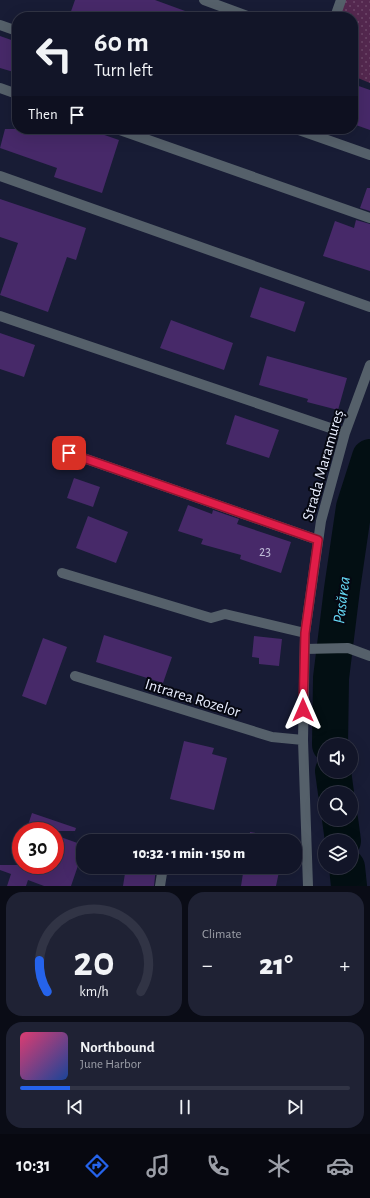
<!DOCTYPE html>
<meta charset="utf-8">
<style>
:root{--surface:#121528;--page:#1f2234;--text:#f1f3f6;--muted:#9c9fa8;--line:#313445;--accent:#2563eb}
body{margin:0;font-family:"Alegreya Sans",sans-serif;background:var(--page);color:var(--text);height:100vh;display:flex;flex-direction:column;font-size:15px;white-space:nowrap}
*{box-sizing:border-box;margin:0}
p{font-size:13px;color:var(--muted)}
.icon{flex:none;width:22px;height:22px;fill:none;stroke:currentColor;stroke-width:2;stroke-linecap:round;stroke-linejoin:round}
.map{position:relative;height:886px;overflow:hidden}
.panel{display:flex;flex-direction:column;gap:6px;padding:6px;background:#0a0c16;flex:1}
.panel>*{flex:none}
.guide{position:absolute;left:12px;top:12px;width:346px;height:122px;border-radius:16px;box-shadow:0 4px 16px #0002,0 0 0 1px var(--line);background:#121528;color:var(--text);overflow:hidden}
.buttons{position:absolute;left:318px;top:738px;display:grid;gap:8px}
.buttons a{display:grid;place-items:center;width:40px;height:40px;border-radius:50%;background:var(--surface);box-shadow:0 4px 16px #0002,0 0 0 1px var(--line);font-size:20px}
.speed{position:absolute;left:12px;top:822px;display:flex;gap:8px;font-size:20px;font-weight:700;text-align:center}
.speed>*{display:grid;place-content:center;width:52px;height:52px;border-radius:50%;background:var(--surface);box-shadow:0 4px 16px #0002,0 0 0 1px var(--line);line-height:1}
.speed .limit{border:6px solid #d22;background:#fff;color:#111}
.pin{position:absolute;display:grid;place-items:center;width:34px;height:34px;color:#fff;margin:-17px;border-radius:8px;box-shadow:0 2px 6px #0006}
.me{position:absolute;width:44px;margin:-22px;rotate:0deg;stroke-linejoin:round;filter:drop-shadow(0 0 3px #0008)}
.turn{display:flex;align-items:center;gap:14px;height:84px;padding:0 16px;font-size:18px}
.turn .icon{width:52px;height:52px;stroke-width:2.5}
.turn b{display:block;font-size:28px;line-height:34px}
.then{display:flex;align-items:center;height:38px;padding:0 16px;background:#0003;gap:8px;font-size:15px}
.big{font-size:30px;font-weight:800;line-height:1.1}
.panel .widget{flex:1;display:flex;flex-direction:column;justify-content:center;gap:6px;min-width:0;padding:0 14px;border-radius:16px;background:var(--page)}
.panel .dial{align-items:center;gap:0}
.dial svg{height:104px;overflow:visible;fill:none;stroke:var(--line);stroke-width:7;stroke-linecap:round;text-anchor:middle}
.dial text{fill:var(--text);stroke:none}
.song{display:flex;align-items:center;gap:12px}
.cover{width:48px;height:48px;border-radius:6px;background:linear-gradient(135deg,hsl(340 70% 55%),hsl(220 70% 35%))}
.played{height:4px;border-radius:2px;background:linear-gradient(90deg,var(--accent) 15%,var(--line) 15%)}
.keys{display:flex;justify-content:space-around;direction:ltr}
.heat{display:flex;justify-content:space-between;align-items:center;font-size:22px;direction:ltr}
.panel .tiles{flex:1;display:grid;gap:6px;grid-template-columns:1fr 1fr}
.widget:last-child{grid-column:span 2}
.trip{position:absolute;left:76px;top:834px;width:226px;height:40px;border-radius:16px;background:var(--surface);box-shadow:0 4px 16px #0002,0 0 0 1px var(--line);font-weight:800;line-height:40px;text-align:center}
.dock{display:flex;height:64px;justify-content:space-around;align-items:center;background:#070810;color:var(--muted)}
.dock .icon{width:28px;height:28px}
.dock .active{color:var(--accent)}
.dock b{font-size:18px;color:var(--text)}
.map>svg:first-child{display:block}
.park{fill:url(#park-dots)}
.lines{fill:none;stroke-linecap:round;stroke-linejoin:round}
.river{stroke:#030f13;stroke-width:36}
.building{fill:#472969}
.street{stroke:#55606a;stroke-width:10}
.route-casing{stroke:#92132f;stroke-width:10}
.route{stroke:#e11d48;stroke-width:7}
.labels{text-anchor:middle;stroke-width:4;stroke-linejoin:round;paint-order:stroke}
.number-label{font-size:14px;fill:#bebad7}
.street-label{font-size:16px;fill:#e6ebfc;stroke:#060812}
.water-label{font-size:17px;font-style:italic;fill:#66d9f5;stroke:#060812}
</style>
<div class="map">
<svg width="370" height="886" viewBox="0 0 370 886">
<defs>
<pattern id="park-dots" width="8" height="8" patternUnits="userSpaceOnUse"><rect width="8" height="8" fill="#54284f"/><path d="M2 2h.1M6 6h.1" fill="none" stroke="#6d4769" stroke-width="1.8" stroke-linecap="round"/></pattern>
</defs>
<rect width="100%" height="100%" fill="#181c35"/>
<path class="park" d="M341 0H370V83L353 76V17H335Z"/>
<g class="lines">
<path class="river" d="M330 745 331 678 342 589 354 507 370 457
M333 771 336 793
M340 819 343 841
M347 867 349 886"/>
</g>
<path class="building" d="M75 0H155L196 15V17H69Z
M0 36 17 42V73L0 68Z
M353 84 370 90V130L353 124Z
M5 129H87L119 140 102 193 54 177 57 168 0 148Z
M367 188H370V211L360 208Z
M0 199 86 228 76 260 67 257 48 312 0 295 18 243 0 237Z
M356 220 370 224V271L323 256 335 221 354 228Z
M260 287 305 302 295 332 250 317Z
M171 320 233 343 224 370 160 348Z
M0 333 35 345 24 377 0 369Z
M267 356 347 378 338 410 307 402 308 399 259 385Z
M235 415 279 430 269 458 226 444Z
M74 478 100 487 93 507 67 498Z
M188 505 212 514 213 510 239 519 237 524 291 542 281 573 240 559 241 555 201 544 203 539 178 531Z
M88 516 128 532 116 563 76 548Z
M104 635 172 657 163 683 96 662Z
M254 636 282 639 279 666 259 664V658L252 657Z
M43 638 67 647 46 705 22 696Z
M184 741 214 748 212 754 227 758 214 810 170 799Z
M32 813 76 828 75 831H26Z
M250 832 285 838 284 841H249Z
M55 835 83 845V851L71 886H44L28 880 26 886H7L11 874 0 870V865H55Z
M130 836 160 840V841H129Z
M126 867H156L154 886H123Z
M244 867H280L276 886H241Z"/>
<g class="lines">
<path class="street" d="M204 0 250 17
M335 17 341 0
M0 25 17 31
M0 88 17 94
M117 129 370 218
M296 129 370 155
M0 176 370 307
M0 316 345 433
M69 453 318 540
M62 573 211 618 225 614 305 633
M305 649 348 648 370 656
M75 676 272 737 303 740
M167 841V839
M160 886 163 867
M308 886 303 740 305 633 321 521 345 433 370 365"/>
</g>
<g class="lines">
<defs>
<path id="route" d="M69 453 318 540 305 633 303 710"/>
</defs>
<use href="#route" class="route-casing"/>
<use href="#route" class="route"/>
</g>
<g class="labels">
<g class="number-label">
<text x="265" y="556">23</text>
</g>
<g class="street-label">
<text transform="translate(322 465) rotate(-74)" y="6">Strada Maramureș</text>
<text transform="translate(193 697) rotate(17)" y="6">Intrarea Rozelor</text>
</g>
<g class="water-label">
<text transform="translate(341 600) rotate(-83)" y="6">Pasărea</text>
</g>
</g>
</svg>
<div class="buttons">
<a><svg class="icon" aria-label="sound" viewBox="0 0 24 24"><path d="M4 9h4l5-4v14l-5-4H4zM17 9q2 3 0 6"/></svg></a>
<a><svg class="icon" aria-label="search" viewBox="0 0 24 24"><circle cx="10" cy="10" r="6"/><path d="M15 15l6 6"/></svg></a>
<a><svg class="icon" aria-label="layers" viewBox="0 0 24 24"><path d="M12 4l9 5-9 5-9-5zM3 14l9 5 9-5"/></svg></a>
</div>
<div class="speed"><div class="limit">30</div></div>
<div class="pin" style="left:69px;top:453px;background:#d93025"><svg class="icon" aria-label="arrive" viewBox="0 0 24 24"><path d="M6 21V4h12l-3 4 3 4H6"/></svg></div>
<svg class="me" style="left:303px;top:710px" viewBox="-20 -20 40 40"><path d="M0-17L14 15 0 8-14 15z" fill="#e11d48" stroke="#fff" stroke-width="4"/></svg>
<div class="trip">10:32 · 1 min · 150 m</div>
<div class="guide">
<div class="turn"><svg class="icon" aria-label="left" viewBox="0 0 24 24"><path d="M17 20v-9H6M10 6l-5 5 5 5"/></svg><div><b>60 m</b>Turn left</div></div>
<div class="then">Then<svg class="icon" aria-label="arrive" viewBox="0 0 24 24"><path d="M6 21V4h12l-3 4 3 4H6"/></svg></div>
</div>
</div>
<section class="panel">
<div class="tiles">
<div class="widget dial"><svg viewBox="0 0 100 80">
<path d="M14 69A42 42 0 1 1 86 69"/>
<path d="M14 69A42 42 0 0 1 8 45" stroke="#2563eb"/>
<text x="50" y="56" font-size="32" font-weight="700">20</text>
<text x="50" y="72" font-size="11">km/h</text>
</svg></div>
<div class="widget"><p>Climate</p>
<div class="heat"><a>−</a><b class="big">21°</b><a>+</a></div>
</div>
<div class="widget">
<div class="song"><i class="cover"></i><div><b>Northbound</b><p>June Harbor</p></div></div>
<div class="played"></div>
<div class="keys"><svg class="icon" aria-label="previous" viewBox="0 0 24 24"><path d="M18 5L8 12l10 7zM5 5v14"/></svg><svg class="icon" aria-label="pause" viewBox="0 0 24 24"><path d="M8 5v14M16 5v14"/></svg><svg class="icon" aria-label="next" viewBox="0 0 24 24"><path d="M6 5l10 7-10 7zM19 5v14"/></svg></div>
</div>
</div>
</section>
<nav class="dock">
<b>10:31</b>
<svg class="icon active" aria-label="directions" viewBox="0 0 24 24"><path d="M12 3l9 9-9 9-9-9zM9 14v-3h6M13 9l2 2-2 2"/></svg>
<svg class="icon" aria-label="music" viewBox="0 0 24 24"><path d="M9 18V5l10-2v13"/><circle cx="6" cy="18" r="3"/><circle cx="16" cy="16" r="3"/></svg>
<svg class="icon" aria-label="phone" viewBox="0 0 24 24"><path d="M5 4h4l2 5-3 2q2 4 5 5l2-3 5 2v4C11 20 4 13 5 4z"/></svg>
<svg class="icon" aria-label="climate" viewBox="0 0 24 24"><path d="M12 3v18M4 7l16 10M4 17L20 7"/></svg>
<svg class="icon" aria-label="car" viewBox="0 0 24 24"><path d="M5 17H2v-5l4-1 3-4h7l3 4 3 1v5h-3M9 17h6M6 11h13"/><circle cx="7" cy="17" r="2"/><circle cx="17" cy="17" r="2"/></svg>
</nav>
